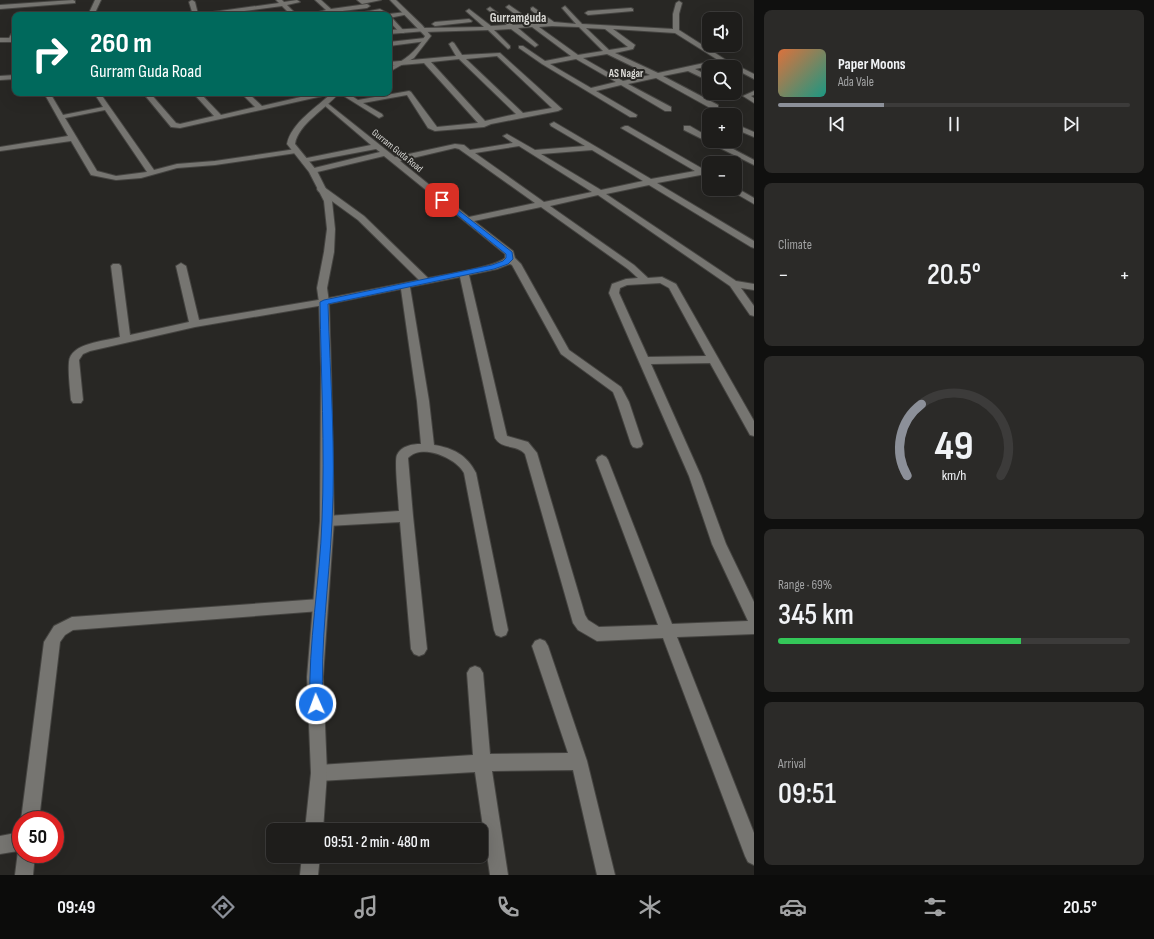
<!DOCTYPE html>
<meta charset="utf-8">
<style>
:root{--surface:#1e1d1b;--page:#2b2a28;--text:#f1f3f6;--muted:#a1a2a3;--line:#3c3b3a;--accent:#8c9099}
body{margin:0;font-family:"Sofia Sans Condensed",sans-serif;background:var(--page);color:var(--text);height:100vh;display:flex;flex-direction:column;font-size:15px;white-space:nowrap}
*{box-sizing:border-box;margin:0}
p{font-size:13px;color:var(--muted)}
.icon{flex:none;width:22px;height:22px;fill:none;stroke:currentColor;stroke-width:2;stroke-linecap:round;stroke-linejoin:round}
.map{position:relative;flex:1;overflow:hidden}
.panel{display:flex;flex-direction:column;gap:10px;padding:10px;background:#10100f;width:400px}
.panel>*{flex:none}
.top-card{position:absolute;left:12px;top:12px;width:380px;height:84px;border-radius:8px;box-shadow:0 4px 16px #0002,0 0 0 1px var(--line);background:#00695c;color:#fff;overflow:hidden}
.tools{position:absolute;left:702px;top:12px;display:grid;gap:8px}
.tools a{display:grid;place-items:center;width:40px;height:40px;border-radius:8px;background:var(--surface);box-shadow:0 4px 16px #0002,0 0 0 1px var(--line);font-size:20px}
.speed{position:absolute;left:12px;top:811px;display:flex;gap:8px;font-size:20px;font-weight:700;text-align:center}
.speed>*{display:grid;place-content:center;width:52px;height:52px;border-radius:50%;background:var(--surface);box-shadow:0 4px 16px #0002,0 0 0 1px var(--line);line-height:1}
.speed .limit{border:6px solid #d22;background:#fff;color:#111}
.pin{position:absolute;display:grid;place-items:center;width:34px;height:34px;color:#fff;margin:-17px;border-radius:8px;box-shadow:0 2px 6px #0006}
.me{position:absolute;width:44px;margin:-22px;rotate:358deg;stroke-linejoin:round;filter:drop-shadow(0 0 3px #0008)}
.turn{display:flex;align-items:center;gap:14px;height:84px;padding:0 12px;font-size:18px}
.turn .icon{width:52px;height:52px;stroke-width:2.5}
.turn b{display:block;font-size:28px;line-height:34px}
.big{font-size:30px;font-weight:600;line-height:1.1}
.panel .card{flex:1;display:flex;flex-direction:column;justify-content:center;gap:6px;min-width:0;padding:0 14px;border-radius:8px;background:var(--page)}
.panel .dial{align-items:center;gap:0}
.dial svg{height:104px;overflow:visible;fill:none;stroke:var(--line);stroke-width:7;stroke-linecap:round;text-anchor:middle}
.dial text{fill:var(--text);stroke:none}
.song{display:flex;align-items:center;gap:12px}
.cover{width:48px;height:48px;border-radius:6px;background:linear-gradient(135deg,hsl(20 70% 55%),hsl(170 70% 35%))}
.played{height:4px;border-radius:2px;background:linear-gradient(90deg,var(--accent) 30%,var(--line) 30%)}
.keys{display:flex;justify-content:space-around;direction:ltr}
.heat{display:flex;justify-content:space-between;align-items:center;font-size:22px;direction:ltr}
.charge{height:6px;border-radius:3px;background:linear-gradient(90deg,#34c759 69%,var(--line) 0)}
.trip{position:absolute;left:266px;top:823px;width:222px;height:40px;border-radius:8px;background:var(--surface);box-shadow:0 4px 16px #0002,0 0 0 1px var(--line);font-weight:600;line-height:40px;text-align:center}
.tabs{display:flex;height:64px;justify-content:space-around;align-items:center;background:#0c0c0b;color:var(--muted)}
.tabs .icon{width:28px;height:28px}
.tabs .current{color:var(--accent)}
.tabs b{font-size:18px;color:var(--text)}
main{display:flex;flex:1;min-height:0}
.map>svg:first-child{display:block}
.lines{fill:none;stroke-linecap:round;stroke-linejoin:round}
.minor-casing{stroke:#454441;stroke-width:2}
.tertiary-casing{stroke:#454441;stroke-width:2}
.secondary-casing{stroke:#454441;stroke-width:2}
.minor{fill:#767571;fill-rule:evenodd}
.tertiary{fill:#767571;fill-rule:evenodd}
.secondary{fill:#767571;fill-rule:evenodd}
.route{fill:#1a73e8;stroke:#114b97}
.labels{text-anchor:middle;stroke-width:4;stroke-linejoin:round;paint-order:stroke}
.far-street-label{font-size:10px;fill:#d8d8d5;stroke:#282724}
.far-neighbourhood-label{font-size:11px;font-weight:bold;fill:#dcdbd7;stroke:#282724}
.far-district-label{font-size:13px;font-weight:bold;fill:#dcdbd7;stroke:#282724}
</style>
<main>
<div class="map">
<svg width="754" height="875" viewBox="0 0 754 875">
<rect width="100%" height="100%" fill="#282724"/>
<g class="lines">
<defs>
<path id="minor" d="M73 0 75 1V3L0 9V5Z
M95 0H101L94 15H88Z
M192 0 195 2 198 14 279 3 276 0H282L284 2 297 0 300 2 287 5 297 15H291L282 6 213 15H193L189 2Z
M315 0H321L331 9 367 4 370 6 367 8 334 12 337 15H331L328 13 307 15 326 10Z
M357 0H381L362 4Z
M679 1 682 3 679 14V30L726 60 754 74V79L735 69V67H730L723 63 695 69 709 76V81L688 71 663 76 718 105V109H712L656 78 628 84 671 107V111H665L621 85 596 91 637 115 636 117H630L542 64 519 48V46H523L545 61 571 56 532 27 518 28 537 44 538 45 535 47 511 29 494 30 510 46V48L508 49 488 30 424 32 421 30 424 28 484 27 467 12 466 11 469 9 491 26 507 25 488 10 487 9 490 7 513 25 528 24 507 8 506 7 509 5 535 23H547L531 10V8L533 7 554 22 576 24 562 8 565 6 582 24 673 29V14L676 3ZM552 26 579 27 603 51 578 55 539 27ZM586 28 605 29 628 47 609 50ZM613 29 675 33 718 60 658 73 615 53 633 49 635 45ZM607 54 650 75 623 81 583 58ZM576 59 616 82 591 88 550 64Z
M631 8 633 9V11L588 15 585 13 588 11Z
M380 9 389 14 406 12 409 14 389 18V15C385 15 383 14 380 13 372 11 362 17 354 14Z
M389 19H393L404 31V33H400L389 21Z
M469 19 472 21 471 22 435 26 432 24 435 22Z
M15 30 14 40 9 41 8 40 13 31Z
M425 38 427 39V41L389 46V42Z
M452 42 454 43 462 55 500 53 562 109 558 111 491 124 484 127 435 131 428 128 407 95 363 103 382 114 383 116 379 118 339 93H347L358 100 409 91 411 92 437 127 478 123 424 63 389 66V62L456 56 449 44ZM497 56 552 108 523 113 466 59ZM459 59 516 114 485 121 431 62Z
M15 75V79L0 80V76Z
M754 91V95L751 96 754 98V103L743 96Z
M44 93H50L63 115 103 107 94 93H100L154 170 177 164 215 161 296 149 300 151 296 153 215 165 177 168 141 178 116 180 91 175 71 141 0 151V147L68 136ZM105 110 147 172 116 176 97 171 65 118Z
M143 93H150L176 123 180 124 214 116 193 93H200L221 115 255 107 241 93H248L262 106 318 93H330L327 95 180 128 171 127Z
M326 102 395 157 455 144 464 145 470 150 513 143 503 136 507 134 535 150 585 146 551 126 550 124 554 122 651 179 695 171 621 128 625 126H628L703 169 709 168V172L706 174 657 183 754 241V248L751 247 649 185 606 194 736 281 754 284V290L741 288 754 306V316L750 315 730 286 598 195 550 206 634 265 648 278 662 277 676 284 754 421V436L750 435 710 363 651 364 701 476 726 544 754 602V634L677 637 754 833V865L748 862 745 856 663 638 597 641 578 630 573 623 525 454C517 444 502 450 495 438L460 277 410 287 429 401 434 445C453 448 467 455 476 473L508 630 506 635 501 637 496 635 494 630 464 473C456 458 422 443 408 458L413 516 427 649 424 654 419 656 414 654 411 649 400 522 327 526 322 525 320 521 322 517 327 516 399 511C399 502 394 461 397 455 401 446 412 444 421 444L417 401 401 289 324 305 195 327 90 351 83 354 79 360 83 400 81 403H73L71 400C70 388 68 374 69 362 70 343 105 341 120 337L111 266 113 264H119L121 266 130 335 189 322 176 266 181 263 186 266 199 320 324 299 419 280 358 220 318 191 317 189 318 187H324L364 216 428 278C443 275 496 267 505 258V254L384 156 313 173H310V169L380 152 376 149 302 163V159L371 145 324 105 322 104ZM519 146 592 192 544 202 475 153ZM455 148 459 149 535 203 469 217 400 161ZM592 150 643 181 601 190 541 154ZM541 207 628 269 638 278 626 279 612 284 609 293 689 476 712 544 748 621 672 624 608 460 606 457 602 455 598 457 596 460 658 625 599 627 588 620 585 615 537 453 528 442 507 436 469 275 497 269 510 264 512 265 561 354 613 392 617 402 631 444 633 447 637 448 641 447 643 444 629 402 621 387 569 350 521 264 515 258 513 251 474 221ZM660 283 669 288 706 356 648 357 619 293 620 288 627 285Z
M735 124 754 132V137L735 129Z
M684 126H690L709 137V141H718L754 160V165L684 130Z
M735 187 754 198V204L728 189H735Z
M320 599 325 601 327 605 325 609 320 611 73 630 65 635 60 642 39 820H21L44 642 54 626 72 617Z
M540 639 545 641 548 646 587 761 615 875H597L573 770 492 771 508 875H490L475 772 319 781 313 779 311 773 313 767 319 765 473 755 467 673 470 668 475 666 480 668 483 673 490 754 568 753 532 646 535 641Z
M21 832V854H35L33 875H15L18 851 0 854V836Z"/>
<path id="tertiary" d="M424 28 427 30 426 31 389 34V30Z
M0 38H15V42H0Z"/>
<path id="secondary" d="M390 0H396L422 25 431 36 414 58 389 72V68C405 60 416 52 425 36Z
M332 93H339C327 108 298 124 295 144L317 171 332 201 335 229 334 252 327 288 329 302 331 367 334 521 323 677 327 773 323 830H305L311 773 307 677 320 521 321 367 319 302 317 288 324 252 327 229 324 201 309 172 287 144C291 123 317 107 332 93Z
M302 856H320L318 875H300Z"/>
</defs>
<use href="#minor" class="minor-casing"/>
<use href="#tertiary" class="tertiary-casing"/>
<use href="#secondary" class="secondary-casing"/>
<use href="#minor" class="minor"/>
<use href="#tertiary" class="tertiary"/>
<use href="#secondary" class="secondary"/>
</g>
<path class="route" d="M440 199H444L512 252 513 259 508 264 494 269 328 304C330 376 336 451 332 522 329 583 320 644 323 704L321 708 316 710 312 708 310 704C308 643 320 582 322 520 325 448 321 375 320 302L324 300 492 265 503 261 506 258V254L440 201Z"/>
<g class="labels">
<g class="far-street-label">
<text transform="translate(398 150) rotate(39)" y="4">Gurram Guda Road</text>
</g>
<g class="far-neighbourhood-label">
<text x="626" y="77">AS Nagar</text>
</g>
<g class="far-district-label">
<text x="518" y="22">Gurramguda</text>
</g>
</g>
</svg>
<div class="tools">
<a><svg class="icon" aria-label="sound" viewBox="0 0 24 24"><path d="M4 9h4l5-4v14l-5-4H4zM17 9q2 3 0 6"/></svg></a>
<a><svg class="icon" aria-label="search" viewBox="0 0 24 24"><circle cx="10" cy="10" r="6"/><path d="M15 15l6 6"/></svg></a>
<a>+</a>
<a>−</a>
</div>
<div class="speed"><div class="limit">50</div></div>
<div class="pin" style="left:442px;top:200px;background:#d93025"><svg class="icon" aria-label="arrive" viewBox="0 0 24 24"><path d="M6 21V4h12l-3 4 3 4H6"/></svg></div>
<svg class="me" style="left:316px;top:704px" viewBox="-20 -20 40 40"><circle r="17" fill="#1a73e8" stroke="#fff" stroke-width="3"/><path d="M0-11L8 9 0 5-8 9z" fill="#fff"/></svg>
<div class="trip">09:51 · 2 min · 480 m</div>
<div class="top-card">
<div class="turn"><svg class="icon" aria-label="right" viewBox="0 0 24 24"><path d="M7 20v-9h11M14 6l5 5-5 5"/></svg><div><b>260 m</b>Gurram Guda Road</div></div>
</div>
</div>
<section class="panel">
<div class="card">
<div class="song"><i class="cover"></i><div><b>Paper Moons</b><p>Ada Vale</p></div></div>
<div class="played"></div>
<div class="keys"><svg class="icon" aria-label="previous" viewBox="0 0 24 24"><path d="M18 5L8 12l10 7zM5 5v14"/></svg><svg class="icon" aria-label="pause" viewBox="0 0 24 24"><path d="M8 5v14M16 5v14"/></svg><svg class="icon" aria-label="next" viewBox="0 0 24 24"><path d="M6 5l10 7-10 7zM19 5v14"/></svg></div>
</div>
<div class="card"><p>Climate</p>
<div class="heat"><a>−</a><b class="big">20.5°</b><a>+</a></div>
</div>
<div class="card dial"><svg viewBox="0 0 100 80">
<path d="M14 69A42 42 0 1 1 86 69"/>
<path d="M14 69A42 42 0 0 1 25 14" stroke="#8c9099"/>
<text x="50" y="56" font-size="32" font-weight="700">49</text>
<text x="50" y="72" font-size="11">km/h</text>
</svg></div>
<div class="card"><p>Range · 69%</p><b class="big">345 km</b><div class="charge"></div></div>
<div class="card"><p>Arrival</p><b class="big">09:51</b></div>
</section>
</main>
<nav class="tabs">
<b>09:49</b>
<svg class="icon current" aria-label="directions" viewBox="0 0 24 24"><path d="M12 3l9 9-9 9-9-9zM9 14v-3h6M13 9l2 2-2 2"/></svg>
<svg class="icon" aria-label="music" viewBox="0 0 24 24"><path d="M9 18V5l10-2v13"/><circle cx="6" cy="18" r="3"/><circle cx="16" cy="16" r="3"/></svg>
<svg class="icon" aria-label="phone" viewBox="0 0 24 24"><path d="M5 4h4l2 5-3 2q2 4 5 5l2-3 5 2v4C11 20 4 13 5 4z"/></svg>
<svg class="icon" aria-label="climate" viewBox="0 0 24 24"><path d="M12 3v18M4 7l16 10M4 17L20 7"/></svg>
<svg class="icon" aria-label="car" viewBox="0 0 24 24"><path d="M5 17H2v-5l4-1 3-4h7l3 4 3 1v5h-3M9 17h6M6 11h13"/><circle cx="7" cy="17" r="2"/><circle cx="17" cy="17" r="2"/></svg>
<svg class="icon" aria-label="filters" viewBox="0 0 24 24"><path d="M4 7h16M4 17h16"/><circle cx="9" cy="7" r="2"/><circle cx="15" cy="17" r="2"/></svg>
<b>20.5°</b>
</nav>
